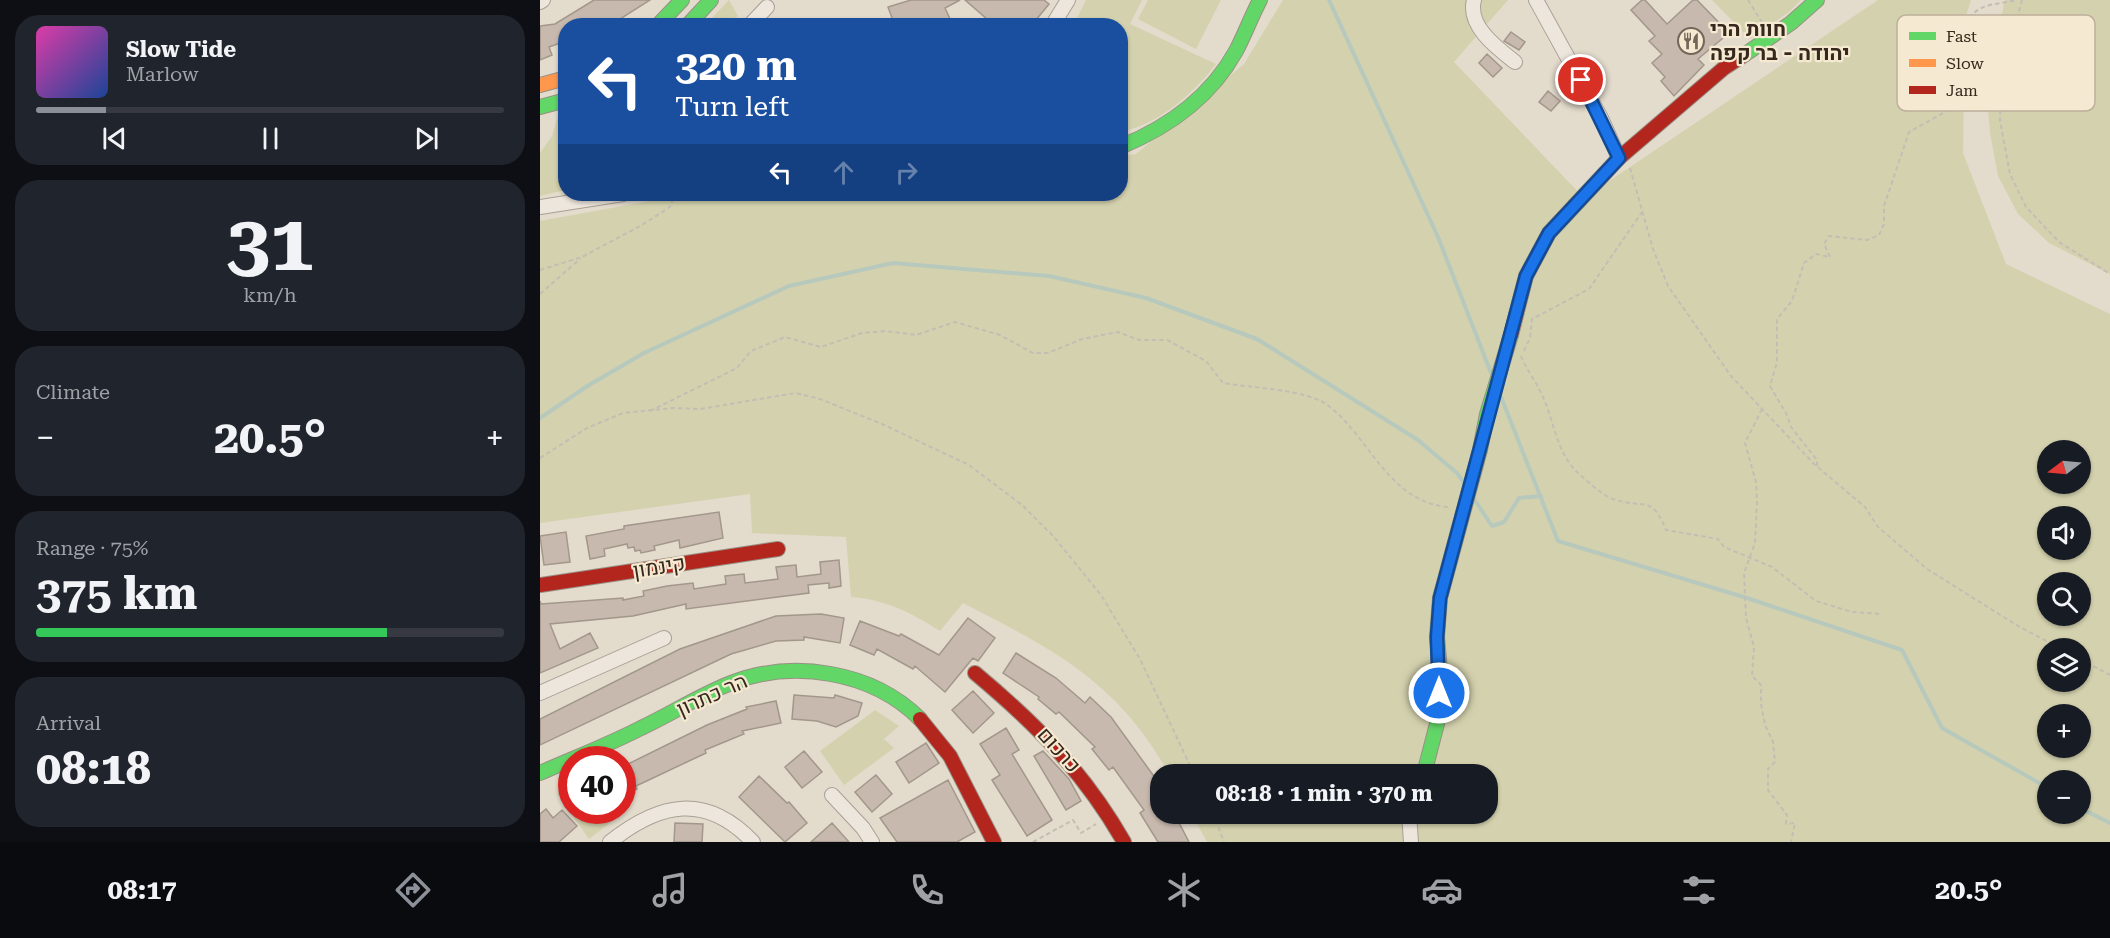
<!DOCTYPE html>
<meta charset="utf-8">
<style>
:root{--surface:#171b24;--page:#20242c;--text:#f1f3f6;--muted:#9ea1a6;--line:#363941;--accent:#8c9099}
body{margin:0;font-family:"Roboto Serif",Heebo,serif;background:var(--page);color:var(--text);height:100vh;display:flex;flex-direction:column;font-size:22px;white-space:nowrap}
*{box-sizing:border-box;margin:0}
p{font-size:20px;color:var(--muted)}
.icon{flex:none;width:33px;height:33px;fill:none;stroke:currentColor;stroke-width:2;stroke-linecap:round;stroke-linejoin:round}
.map{position:relative;flex:1;overflow:hidden}
.details{display:flex;flex-direction:column;gap:15px;padding:15px;background:#0d0f14;width:540px}
.details>*{flex:none}
.top-card{position:absolute;left:18px;top:18px;width:570px;height:183px;border-radius:24px;box-shadow:0 2px 4px #0004;background:#1a4fa0;color:#fff;overflow:hidden}
.needle{width:39px;rotate:254deg}
.fabs{position:absolute;left:1497px;top:440px;display:grid;gap:12px}
.fabs a{display:grid;place-items:center;width:54px;height:54px;border-radius:50%;background:var(--surface);box-shadow:0 2px 4px #0004;font-size:30px}
.speed{position:absolute;left:18px;top:746px;display:flex;gap:12px;font-size:30px;font-weight:700;text-align:center}
.speed>*{display:grid;place-content:center;width:78px;height:78px;border-radius:50%;background:var(--surface);box-shadow:0 2px 4px #0004;line-height:1}
.speed .limit{border:9px solid #d22;background:#fff;color:#111}
.pin{position:absolute;display:grid;place-items:center;width:51px;height:51px;color:#fff;margin:-26px;border:3px solid #fff;border-radius:50%;box-shadow:0 2px 6px #0007}
.me{position:absolute;width:66px;margin:-33px;rotate:0deg;stroke-linejoin:round;filter:drop-shadow(0 0 4px #0008)}
.turn{display:flex;align-items:center;gap:21px;height:126px;padding:0 18px;font-size:27px}
.turn .icon{width:78px;height:78px;stroke-width:2.5}
.turn b{display:block;font-size:42px;line-height:51px}
.lanes{display:flex;align-items:center;height:57px;padding:0 18px;background:#0003;justify-content:center;gap:30px;direction:ltr}
.lanes .off{opacity:.35}
.big{font-size:45px;font-weight:700;line-height:1.1}
.details .card{flex:1;display:flex;flex-direction:column;justify-content:center;gap:9px;min-width:0;padding:0 21px;border-radius:24px;background:var(--page)}
.details .dial{align-items:center;gap:0}
.dial b{font-size:78px;line-height:1}
.song{display:flex;align-items:center;gap:18px}
.cover{width:72px;height:72px;border-radius:9px;background:linear-gradient(135deg,hsl(320 70% 55%),hsl(220 70% 35%))}
.played{height:6px;border-radius:3px;background:linear-gradient(90deg,var(--accent) 15%,var(--line) 15%)}
.keys{display:flex;justify-content:space-around;direction:ltr}
.heat{display:flex;justify-content:space-between;align-items:center;font-size:33px;direction:ltr}
.charge{height:9px;border-radius:4px;background:linear-gradient(90deg,#34c759 75%,var(--line) 0)}
.trip{position:absolute;left:610px;top:764px;width:348px;height:60px;border-radius:24px;background:var(--surface);box-shadow:0 2px 4px #0004;font-weight:700;line-height:60px;text-align:center}
.tabs{display:flex;height:96px;justify-content:space-around;align-items:center;background:#090b0e;color:var(--muted)}
.tabs .icon{width:42px;height:42px}
.tabs .selected{color:var(--accent)}
.tabs b{font-size:27px;color:var(--text)}
main{display:flex;flex:1;min-height:0}
.map>svg:first-child{display:block}
.green{fill:#d4d2ae;fill-rule:evenodd}
.lines{fill:none;stroke-linecap:round;stroke-linejoin:round}
.stream{stroke:#b7c8bd;stroke-width:4}
.building{fill:#c7b9ad;stroke:#a3978b;stroke-width:1.5}
.street-casing{stroke:#a8a095;stroke-width:16}
.fast-casing{stroke:#989085;stroke-width:16}
.slow-casing{stroke:#989085;stroke-width:16}
.jam-casing{stroke:#989085;stroke-width:16}
.path{stroke:#c4bdb4;stroke-width:2;stroke-dasharray:4.5 3;stroke-linecap:butt}
.street{stroke:#ece6dd;stroke-width:14}
.fast{stroke:#63d668;stroke-width:14}
.slow{stroke:#ff974d;stroke-width:14}
.jam{stroke:#b3261e;stroke-width:14}
.route-casing{stroke:#114b97;stroke-width:15}
.route{stroke:#1a73e8;stroke-width:10}
.labels{text-anchor:middle;stroke-width:4.5;stroke-linejoin:round;paint-order:stroke}
.poi-label{font-size:21px;font-weight:bold;fill:#37281d;stroke:#f5e9d1;text-anchor:start}
.street-label{font-size:21px;fill:#37281d;stroke:#f5e9d1}
.key{fill:#f5e9d1;stroke:#bcaf9b;stroke-width:1.5}
.key-label{font-size:16px;fill:#37281d}
</style>
<main>
<section class="details">
<div class="card">
<div class="song"><i class="cover"></i><div><b>Slow Tide</b><p>Marlow</p></div></div>
<div class="played"></div>
<div class="keys"><svg class="icon" aria-label="previous" viewBox="0 0 24 24"><path d="M18 5L8 12l10 7zM5 5v14"/></svg><svg class="icon" aria-label="pause" viewBox="0 0 24 24"><path d="M8 5v14M16 5v14"/></svg><svg class="icon" aria-label="next" viewBox="0 0 24 24"><path d="M6 5l10 7-10 7zM19 5v14"/></svg></div>
</div>
<div class="card dial"><b>31</b><p>km/h</p></div>
<div class="card"><p>Climate</p>
<div class="heat"><a>−</a><b class="big">20.5°</b><a>+</a></div>
</div>
<div class="card"><p>Range · 75%</p><b class="big">375 km</b><div class="charge"></div></div>
<div class="card"><p>Arrival</p><b class="big">08:18</b></div>
</section>
<div class="map">
<svg width="1570" height="842" viewBox="0 0 1570 842">
<rect width="100%" height="100%" fill="#e3dbcc"/>
<path class="green" d="M189 0 198 16 186 25H165Z
M546 0H602L590 24 676 64C653 94 619 124 581 132L580 26H533Z
M608 0H681L656 49 598 19Z
M743 0H968L914 62 1044 198 1338 0H1431L1425 19 1423 153 1466 264 1570 314V842H667L651 813H948V774H629C577 681 514 650 423 603L400 631C372 613 344 599 311 597L306 537 212 533 210 494 0 523V221L148 194H580L581 156 596 154 704 64ZM1508 450H1540V483H1508ZM1508 516H1540V549H1508ZM1508 582H1540V615H1508ZM1508 648H1540V681H1508ZM1508 714H1540V747H1508ZM1508 780H1540V813H1508Z
M1172 0H1261L1249 12 1210 39Z
M1465 0H1570V274L1509 243 1478 214 1458 176 1450 133 1446 86Z
M25 114V190L0 196V153L12 136 18 116Z
M335 710 359 726 344 739 354 748 304 785 280 751Z
M31 789 32 810H69L75 819 49 839 17 794Z"/>
<g class="lines">
<path class="stream" d="M789 0 898 237 951 373
M961 397 1018 541 1207 598 1362 650 1402 728 1508 788
M0 418 49 385 104 353 249 286 353 263 509 276 606 298 717 339 878 440 917 473 924 483
M934 499 952 526 964 522 979 498 1001 496
M1540 808 1570 823"/>
</g>
<path class="building" d="M54 0H110L69 26H26V41L9 47 12 55 0 60V26L15 24Z
M371 0H420L405 8 412 23 406 26H355L348 7Z
M425 0H504L509 4 491 26H455Z
M1102 0H1105L1127 24 1153 0H1157L1189 33 1158 59 1164 65 1134 96 1121 81 1125 77 1112 63 1122 54 1109 41 1115 36 1091 10Z
M971 32 985 42 979 50 964 41Z
M947 54 962 68 953 77 939 63Z
M1008 91 1020 101 1011 111 999 102Z
M179 512 183 538 140 548 139 540 114 546 115 550 101 553 100 550 95 551 94 547 88 548 87 544 64 549 65 556 50 559 46 536 84 529V526Z
M26 532 30 562 4 565 0 536Z
M299 560 301 586 289 588V583L268 585 269 593 146 609V604L93 616 10 624 20 649 50 633 58 648 0 673V601L1 604 83 598V600L104 596 103 591 127 586 153 583 154 589 186 584 185 576 204 574 205 583 238 579 236 567 256 565 257 577 281 574 280 562Z
M281 614 304 618 300 643 264 637V640L236 641 191 654 0 745V719L140 649 236 616Z
M428 618 455 638 438 661 433 658 405 692 375 666 373 669 337 649 334 655 310 645 320 621 359 636 361 634 399 655Z
M476 653 516 678 545 703 550 697 571 717 621 786V813H634L649 842H618L600 813 604 810 573 767 569 770 552 749 555 747 519 712 516 714 498 699 499 697 463 673Z
M433 691 454 713 433 733 412 710Z
M254 695 294 698 295 695 322 703 318 716 296 727 277 721 252 719Z
M236 701 241 723 202 731 204 734 165 750 166 753 96 786 97 789 82 797V767L167 725 207 709 206 707Z
M466 728 479 750 472 754 512 820 487 836 452 780 460 775 440 744Z
M386 743 399 763 369 783 356 762Z
M264 751 282 772 262 788 245 767Z
M503 751 529 779 541 801 526 810 494 756Z
M336 775 352 794 332 812 315 792Z
M219 776 247 803 249 802 267 823 245 842 199 797Z
M408 780 435 832 417 842H357L340 818Z
M6 809 13 818 22 810 37 826 19 842H0V814Z
M135 823 163 824 162 842H134Z
M292 823 309 842H271Z"/>
<g class="lines">
<defs>
<path id="street" d="M934 0C927 26 957 48 975 62
M996 0 1061 118 1079 158
M0 2 3 0
M209 26 227 7
M512 26 528 0
M0 207 83 194
M0 693 124 638
M292 795 323 828 332 842
M869 813 871 842
M70 842C120 802 166 793 213 842"/>
<path id="fast" d="M117 26 142 0
M147 26 171 0
M1204 55 1251 23 1277 0
M0 107 26 100
M580 147C629 127 670 98 696 51 705 34 711 17 720 0
M0 773C34 758 68 745 101 728 131 714 160 695 191 683 253 659 332 671 380 719
M884 774 899 716 900 671 897 637 900 598 940 450 947 414 971 335"/>
<path id="slow" d="M0 85 26 78"/>
<path id="jam" d="M971 335 986 276 1009 233 1079 158 1184 68 1204 55
M0 585 238 549
M435 673C496 724 544 772 584 842
M380 719 410 756 454 842"/>
</defs>
<use href="#street" class="street-casing"/>
<use href="#fast" class="fast-casing"/>
<use href="#slow" class="slow-casing"/>
<use href="#jam" class="jam-casing"/>
<path class="path" d="M1208 0 1223 24
M1482 0 1461 81 1460 121 1470 174 1486 207 1519 242 1570 274
M1090 168 1113 249 1128 286 1191 376 1274 464 1325 507 1338 527 1387 569 1478 626 1520 648
M0 270 42 257 102 225 130 207 135 194
M0 294 40 259
M984 351 990 338 992 319 1049 289 1102 212
M981 356C987 371 997 383 1003 397 1014 422 1017 452 1036 471 1046 480 1060 494 1073 499 1104 510 1111 493 1126 530L1178 539 1184 547 1232 567 1276 601 1312 612 1341 614
M1222 409 1205 443 1216 482 1217 502 1215 543 1204 573 1206 618 1214 647 1212 676 1221 685V704L1225 725 1233 742 1235 762 1228 769V790L1247 815 1246 824 1255 823 1251 842
M110 411 197 368 211 351 245 337 281 347 322 333 345 331 376 335 415 322 460 335 493 353H508L542 339 578 332 599 340H627L666 361 683 383C711 388 769 389 790 407 831 440 850 503 909 507
M0 458 47 428 83 413 134 408 160 409 256 393 280 399 342 424 429 465 482 505 514 537 561 595 600 659 654 774
M1277 466V460L1251 427 1247 415 1230 386 1237 362V319L1252 301 1264 263 1276 254 1290 257 1284 244 1289 236 1327 240 1339 235 1344 224V206L1369 132 1407 111C1408 90 1420 75 1425 54 1428 42 1424 24 1433 14 1443 3 1462 4 1476 0
M1540 659 1570 675
M673 813 684 842
M493 842 533 820 541 833 556 824"/>
<use href="#street" class="street"/>
<use href="#fast" class="fast"/>
<use href="#slow" class="slow"/>
<use href="#jam" class="jam"/>
</g>
<g class="lines">
<defs>
<path id="route" d="M899 693 897 637 900 598 986 276 1009 233 1079 158 1041 80"/>
</defs>
<use href="#route" class="route-casing"/>
<use href="#route" class="route"/>
</g>
<defs>
<symbol id="restaurant-ring" viewBox="-11 -11 22 22"><circle r="9.5" fill="#f5e9d1" stroke="#73675a" stroke-width="1.5"/><path d="M-5-6h1v4h1v-4h1v4h1v-4h1v5L-1.5 .5V6h-2V.5L-5-1ZM5-6V6H3V1.5H1.5Q1.5-4 5-6Z" fill="#73675a"/></symbol>
</defs>
<g fill-rule="evenodd">
<use href="#restaurant-ring" x="1136" y="26" width="30" height="30"/>
</g>
<g class="labels">
<g class="poi-label">
<text x="1170" y="36">חוות הרי<tspan x="1170" dy="24">יהודה - בר קפה</tspan></text>
</g>
<g class="street-label">
<text transform="translate(119 567) rotate(-9)" y="7">קינמון</text>
<text transform="translate(172 695) rotate(-24)" y="7">הר כתרון</text>
<text transform="translate(519 750) rotate(48)" y="7">כרכום</text>
</g>
</g>
<rect x="1357" y="15" width="198" height="96" rx="9" class="key"/>
<rect x="1369" y="32" width="27" height="8" fill="#63d668"/>
<rect x="1369" y="59" width="27" height="8" fill="#ff974d"/>
<rect x="1369" y="86" width="27" height="8" fill="#b3261e"/>
<g class="key-label">
<text x="1406" y="42">Fast</text>
<text x="1406" y="69">Slow</text>
<text x="1406" y="96">Jam</text>
</g>
</svg>
<div class="fabs">
<a><svg class="needle" viewBox="-14 -14 28 28"><path d="M0-13l5 13h-10z" fill="#e53935"/><path d="M0 13l5-13h-10z" fill="#9ea1a6"/></svg></a>
<a><svg class="icon" aria-label="sound" viewBox="0 0 24 24"><path d="M4 9h4l5-4v14l-5-4H4zM17 9q2 3 0 6"/></svg></a>
<a><svg class="icon" aria-label="search" viewBox="0 0 24 24"><circle cx="10" cy="10" r="6"/><path d="M15 15l6 6"/></svg></a>
<a><svg class="icon" aria-label="layers" viewBox="0 0 24 24"><path d="M12 4l9 5-9 5-9-5zM3 14l9 5 9-5"/></svg></a>
<a>+</a>
<a>−</a>
</div>
<div class="speed"><div class="limit">40</div></div>
<div class="pin" style="left:1041px;top:80px;background:#d93025"><svg class="icon" aria-label="arrive" viewBox="0 0 24 24"><path d="M6 21V4h12l-3 4 3 4H6"/></svg></div>
<svg class="me" style="left:899px;top:693px" viewBox="-20 -20 40 40"><circle r="17" fill="#1a73e8" stroke="#fff" stroke-width="3"/><path d="M0-11L8 9 0 5-8 9z" fill="#fff"/></svg>
<div class="trip">08:18 · 1 min · 370 m</div>
<div class="top-card">
<div class="turn"><svg class="icon" aria-label="left" viewBox="0 0 24 24"><path d="M17 20v-9H6M10 6l-5 5 5 5"/></svg><div><b>320 m</b>Turn left</div></div>
<div class="lanes"><svg class="icon" aria-label="left" viewBox="0 0 24 24"><path d="M17 20v-9H6M10 6l-5 5 5 5"/></svg><svg class="icon off" aria-label="ahead" viewBox="0 0 24 24"><path d="M12 20V5M6 11l6-6 6 6"/></svg><svg class="icon off" aria-label="right" viewBox="0 0 24 24"><path d="M7 20v-9h11M14 6l5 5-5 5"/></svg></div>
</div>
</div>
</main>
<nav class="tabs">
<b>08:17</b>
<svg class="icon selected" aria-label="directions" viewBox="0 0 24 24"><path d="M12 3l9 9-9 9-9-9zM9 14v-3h6M13 9l2 2-2 2"/></svg>
<svg class="icon" aria-label="music" viewBox="0 0 24 24"><path d="M9 18V5l10-2v13"/><circle cx="6" cy="18" r="3"/><circle cx="16" cy="16" r="3"/></svg>
<svg class="icon" aria-label="phone" viewBox="0 0 24 24"><path d="M5 4h4l2 5-3 2q2 4 5 5l2-3 5 2v4C11 20 4 13 5 4z"/></svg>
<svg class="icon" aria-label="climate" viewBox="0 0 24 24"><path d="M12 3v18M4 7l16 10M4 17L20 7"/></svg>
<svg class="icon" aria-label="car" viewBox="0 0 24 24"><path d="M5 17H2v-5l4-1 3-4h7l3 4 3 1v5h-3M9 17h6M6 11h13"/><circle cx="7" cy="17" r="2"/><circle cx="17" cy="17" r="2"/></svg>
<svg class="icon" aria-label="filters" viewBox="0 0 24 24"><path d="M4 7h16M4 17h16"/><circle cx="9" cy="7" r="2"/><circle cx="15" cy="17" r="2"/></svg>
<b>20.5°</b>
</nav>
